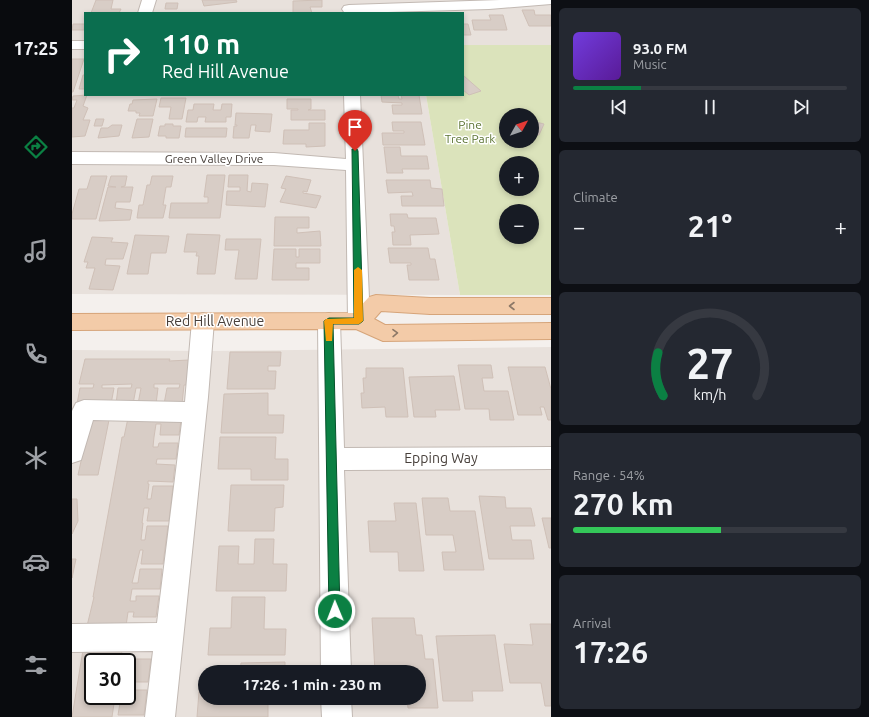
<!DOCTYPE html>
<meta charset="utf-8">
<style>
:root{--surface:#171b24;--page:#242831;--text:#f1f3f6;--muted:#9ea1a6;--line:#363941;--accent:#0b8043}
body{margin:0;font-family:Ubuntu,sans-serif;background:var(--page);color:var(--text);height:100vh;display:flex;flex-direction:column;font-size:15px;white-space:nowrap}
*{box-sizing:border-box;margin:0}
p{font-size:13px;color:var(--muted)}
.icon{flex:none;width:22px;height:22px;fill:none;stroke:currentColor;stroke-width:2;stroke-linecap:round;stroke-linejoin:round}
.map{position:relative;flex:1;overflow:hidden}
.drawer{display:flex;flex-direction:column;gap:8px;padding:8px;background:#0d0f14;width:318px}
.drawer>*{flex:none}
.banner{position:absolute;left:12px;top:12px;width:380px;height:84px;border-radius:0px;box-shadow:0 2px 6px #0003;background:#0b6e4f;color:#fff;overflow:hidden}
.needle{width:26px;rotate:50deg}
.tools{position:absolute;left:427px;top:108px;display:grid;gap:8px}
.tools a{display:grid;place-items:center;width:40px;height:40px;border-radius:50%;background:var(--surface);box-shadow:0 2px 6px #0003;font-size:20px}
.speed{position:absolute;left:12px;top:653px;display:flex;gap:8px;font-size:20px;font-weight:700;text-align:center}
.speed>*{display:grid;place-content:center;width:52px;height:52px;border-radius:50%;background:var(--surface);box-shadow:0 2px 6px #0003;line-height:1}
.speed .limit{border:2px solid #111;border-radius:6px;background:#fff;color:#111}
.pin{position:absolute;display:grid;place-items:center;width:34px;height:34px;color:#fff;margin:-41px -17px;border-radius:50% 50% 50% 0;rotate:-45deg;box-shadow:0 0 4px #0007}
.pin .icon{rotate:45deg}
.me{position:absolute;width:44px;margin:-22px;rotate:359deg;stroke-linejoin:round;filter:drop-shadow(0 0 3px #0008)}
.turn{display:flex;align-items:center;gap:14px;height:84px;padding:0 12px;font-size:18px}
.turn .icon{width:52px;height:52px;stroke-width:2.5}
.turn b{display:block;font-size:28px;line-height:34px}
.big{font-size:30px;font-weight:600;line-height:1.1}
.drawer .tile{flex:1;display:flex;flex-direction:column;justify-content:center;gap:6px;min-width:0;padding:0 14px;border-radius:6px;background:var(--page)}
.drawer .dial{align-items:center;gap:0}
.dial svg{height:104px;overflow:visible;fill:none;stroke:var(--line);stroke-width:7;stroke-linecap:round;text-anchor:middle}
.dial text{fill:var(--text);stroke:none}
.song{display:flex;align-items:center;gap:12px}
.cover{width:48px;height:48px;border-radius:6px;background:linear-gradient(135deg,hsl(260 70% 55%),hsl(270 70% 35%))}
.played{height:4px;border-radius:2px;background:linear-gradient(90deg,var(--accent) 25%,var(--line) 25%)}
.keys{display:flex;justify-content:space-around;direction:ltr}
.heat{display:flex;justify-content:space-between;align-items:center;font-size:22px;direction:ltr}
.charge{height:6px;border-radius:3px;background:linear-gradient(90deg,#34c759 54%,var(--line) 0)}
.trip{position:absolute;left:126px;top:665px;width:228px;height:40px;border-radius:20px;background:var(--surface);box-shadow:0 2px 6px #0003;font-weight:600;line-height:40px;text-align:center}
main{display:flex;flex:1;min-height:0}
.menu{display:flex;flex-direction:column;width:72px;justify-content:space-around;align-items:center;background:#090b0e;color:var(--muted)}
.menu .icon{width:28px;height:28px}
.menu .active{color:var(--accent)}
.menu b{font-size:18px;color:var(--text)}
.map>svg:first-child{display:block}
.residential{fill:#e8e1dc;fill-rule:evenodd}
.green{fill:#dbe3bb;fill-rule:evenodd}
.building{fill:#d8cdc6;stroke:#cfc0b7}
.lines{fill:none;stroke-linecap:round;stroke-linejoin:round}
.minor-casing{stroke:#c2b9b3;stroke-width:2}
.major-casing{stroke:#d6a479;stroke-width:2}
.minor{fill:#fff;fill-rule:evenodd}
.major{fill:#f3cba8;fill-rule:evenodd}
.oneway{stroke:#8c7867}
.route{fill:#0b8043;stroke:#07532c}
.slow{fill:#f59e0b}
.labels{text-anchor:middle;stroke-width:3;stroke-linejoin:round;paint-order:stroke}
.far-park-label{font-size:12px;fill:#5c7434;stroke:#fff}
.far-street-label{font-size:12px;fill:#48403b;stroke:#fff}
.street-label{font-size:14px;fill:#48403b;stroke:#fff}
</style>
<main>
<nav class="menu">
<b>17:25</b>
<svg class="icon active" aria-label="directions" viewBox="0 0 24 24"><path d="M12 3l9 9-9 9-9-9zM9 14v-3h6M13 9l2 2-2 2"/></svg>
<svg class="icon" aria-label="music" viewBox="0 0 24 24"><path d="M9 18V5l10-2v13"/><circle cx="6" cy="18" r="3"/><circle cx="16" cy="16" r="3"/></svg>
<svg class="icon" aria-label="phone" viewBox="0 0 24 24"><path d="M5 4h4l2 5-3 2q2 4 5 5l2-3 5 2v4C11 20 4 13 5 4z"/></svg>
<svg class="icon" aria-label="climate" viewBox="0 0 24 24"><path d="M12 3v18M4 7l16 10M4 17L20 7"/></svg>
<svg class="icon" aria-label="car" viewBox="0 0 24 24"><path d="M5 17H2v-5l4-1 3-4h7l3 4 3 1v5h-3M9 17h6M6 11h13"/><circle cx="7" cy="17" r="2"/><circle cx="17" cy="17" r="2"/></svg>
<svg class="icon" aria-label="filters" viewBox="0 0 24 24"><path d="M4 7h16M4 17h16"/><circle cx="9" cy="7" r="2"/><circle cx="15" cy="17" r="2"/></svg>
</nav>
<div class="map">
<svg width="479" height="717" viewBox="0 0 479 717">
<rect width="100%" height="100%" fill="#f4f0ed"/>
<path class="residential" d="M0 0H479V45H391V13H13V95H354L388 295 0 294Z
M479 347V717H0V350L136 351ZM21 662H55V696H21ZM133 672H347V698H133Z"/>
<path class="green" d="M391 45H479V295H388L354 95H391ZM434 115H460V141H434ZM434 163H460V189H434ZM434 211H460V237H434Z"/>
<path class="building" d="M24 0H41L39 9H49L47 13H19Z
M130 0H164L165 2 132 6Z
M250 0V7H238L240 13H221V1Z
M94 3H106L105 9H93Z
M450 10H462L463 15H479V26H457Z
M417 15H431L435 30H402L400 20H419Z
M1 24H13L12 30H0Z
M391 24H396L399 35H391Z
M0 59H12L1 92H0Z
M11 75H13V89H7Z
M392 76 409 91 397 95 391 90Z
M15 95 11 106 16 108 11 120H18L13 136 0 137V108H2L5 100H0L1 96Z
M309 95H326L327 99H330L329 95H347L350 114H321L320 105H330V103L310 102Z
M89 98H114L110 119H97L99 107H87Z
M85 99 81 116H67L68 113H64V111H56L58 104H60L61 100Z
M215 99H239V109L236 110H253V120H219V110H226V109H215Z
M122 104H142L141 110H149L150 104H160L159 117H154V122H133L134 117H126L125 122H114L116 110H121Z
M164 113 200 114 198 132 183 131 184 125H179L177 138H161L162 126H165V125H163Z
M24 119H32L30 126H22Z
M65 119H81L77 137 60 138Z
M460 121 472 124 467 135 460 133Z
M320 122H349L353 145H311L310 133H332V131H321Z
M237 123H253V146L234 147V144H211L212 130H237Z
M93 124H101V126H109L107 138H94V136H86L88 126H93Z
M40 125H50L47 136 26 138 29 128H36Z
M114 128H155L154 137H113Z
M312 147H328L329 156H355L357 169H330L331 173H315Z
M135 175H153L148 218H97L99 203H136V197H132Z
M157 175H176L175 191 179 192 180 183 196 184 193 207 154 205 155 191H168V187H156Z
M19 176H35L24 219H0V214L7 189H15Z
M39 176H55L53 186 49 187H61L58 202H44L43 208 60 210 58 220 27 221 36 187H44L36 186Z
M80 176H101L99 187H94L91 205H94L91 218H65L67 205H71L75 185H78Z
M214 176 239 180 235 192 231 191V193L249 196 244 208 208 202 214 189 209 188Z
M314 180H358L359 188 370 189 372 206H330L329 196H341L340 192 316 193Z
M318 214H335L336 218H364L367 234 338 235 339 245H321L320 232H323L322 226H319Z
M203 217H237V228H225V233L248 231 249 246H202Z
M115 234 148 235 143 274H125L127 256H124L125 252H112Z
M63 235 97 236 94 253H79L76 274H55Z
M20 237 41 238 39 242 56 243 51 259H34L33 265 48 266 41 290 17 289 23 268H14L16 262H12Z
M154 239H189L185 279H163L167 250H153Z
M316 248H356L358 259H363L367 280H337L335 265H339V263H318Z
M202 249H224V257H227V249H248V263H224V268H237V280H200Z
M158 352H209L208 366H196V371H204L203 389H155Z
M13 359H98L97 361 117 360 114 385H112L110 404H92L95 388H107L108 384H82V388H86L84 404H66L69 388H64L61 404H44L46 388H59L60 384 30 385V388H42L39 404H5L8 388H21L22 384H7Z
M386 365H419L421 378H410L412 391H436L442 420H418L417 409H393Z
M436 367H473L479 389V420H476L472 407H468L470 415H446Z
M294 368H331L336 417H314L313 407 290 408 289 393H292L291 378H294Z
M382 376 388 410H363L364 417H342L337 377Z
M196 393V415H212L211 433H149L152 394Z
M56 418 109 420 107 435H88L89 424H84L82 437 81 447H86L87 443H106L104 459H85L84 464 103 465 101 482 76 481V484H77L75 499H79L81 486H101L97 521H75L77 508H72L70 523H71L69 540H73L75 526H96L91 564H69L71 550H68L60 583H66L68 569H90L88 589H60L58 601H64V596H87L84 617H61L62 612H56L54 626H15L22 597H21L49 443 50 437H52Z
M18 420H37L26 475H6Z
M148 437H204L203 459H216V480H179V469H146Z
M159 485H212L211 507 203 508 202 531H156Z
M407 496 433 497 434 508H459L463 526H438L440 540H459L462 559H417Z
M350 498H376L378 511H403L412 570H372L370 552H384L381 535H354Z
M0 499H5L6 521 0 534Z
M322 503H344L352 571H327L326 552H298L296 521H324Z
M470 518H479V548H477Z
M183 539H202L201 564H215L214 591H144L147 546H167L166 564H182Z
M0 559H4L0 578Z
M160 597H193L192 629H214L213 655H136L138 628H159Z
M300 618H342L344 635H350L353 659H361L366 708H336L335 698H347V672H303Z
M458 624H479V706H473L469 683H438L432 644 461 645Z
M423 635 431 691H400L401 701H371L364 636Z
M50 649 49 662H21V696H55V690H75L72 715H46L49 697H43L40 717H0L11 650Z
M54 659H79L76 682H55Z
M213 662V672H168L169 663Z
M128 679H133V698H196V717H125Z"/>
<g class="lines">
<defs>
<path id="minor" d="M70 0H84L80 13H66Z
M428 0H479V4L417 9 282 13 272 12 270 9 272 6 277 5Z
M0 41H13V49H0Z
M272 95H288L298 321 294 327 287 329 280 327 276 321 274 170 202 165 0 164V152L202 153 274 159Z
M131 313 138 315 142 321 136 397 103 717H73L81 651 0 652V624L85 623 110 422 21 420 9 460 0 463V411L4 403 12 400 113 402 120 321 124 315Z
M257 313 264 315 268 321 272 448 479 447V469L272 470 279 672H249L246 321 250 315Z
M249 698H279L280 717H250Z"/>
<path id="major" d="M304 295 358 298H479V314H358L309 311 302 319 313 325 479 323V339L311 341 284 329 0 330V314L282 313 297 297Z"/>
</defs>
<use href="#minor" class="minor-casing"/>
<use href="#major" class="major-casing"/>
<use href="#minor" class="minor"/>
<use href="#major" class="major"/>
</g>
<defs><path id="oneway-chevron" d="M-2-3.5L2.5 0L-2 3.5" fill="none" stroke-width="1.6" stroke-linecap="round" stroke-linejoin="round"/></defs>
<g class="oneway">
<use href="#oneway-chevron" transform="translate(440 306) rotate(-180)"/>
<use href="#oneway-chevron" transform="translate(323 333) rotate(-1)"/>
</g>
<path class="route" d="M280 149H285L286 151 291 321 287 324H261L268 611 267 615 263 617 259 615 257 611 252 321 257 318H282Z"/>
<path class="slow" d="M286 267 290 270 291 321 287 324H261L260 341H254L252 321 254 319 282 318V270Z"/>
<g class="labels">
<g class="far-park-label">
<text x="398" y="129">Pine<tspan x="398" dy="14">Tree Park</tspan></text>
</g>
<g class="far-street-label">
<text x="142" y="163">Green Valley Drive</text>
</g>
<g class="street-label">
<text x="143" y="326">Red Hill Avenue</text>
<text x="369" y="463">Epping Way</text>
</g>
</g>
</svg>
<div class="tools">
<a><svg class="needle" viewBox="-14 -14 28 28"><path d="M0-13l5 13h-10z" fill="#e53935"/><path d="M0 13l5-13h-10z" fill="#9ea1a6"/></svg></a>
<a>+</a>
<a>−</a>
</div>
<div class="speed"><div class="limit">30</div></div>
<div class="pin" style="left:283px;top:151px;background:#d93025"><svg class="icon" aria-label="arrive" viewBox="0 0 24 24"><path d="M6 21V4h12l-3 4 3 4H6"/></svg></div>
<svg class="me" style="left:263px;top:611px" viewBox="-20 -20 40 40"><circle r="17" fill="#0b8043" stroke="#fff" stroke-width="3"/><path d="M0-11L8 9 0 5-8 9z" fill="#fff"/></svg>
<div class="trip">17:26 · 1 min · 230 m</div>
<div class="banner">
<div class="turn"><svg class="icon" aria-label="right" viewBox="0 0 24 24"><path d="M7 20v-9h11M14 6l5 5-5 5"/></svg><div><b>110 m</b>Red Hill Avenue</div></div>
</div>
</div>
<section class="drawer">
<div class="tile">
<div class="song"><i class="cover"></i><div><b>93.0 FM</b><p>Music</p></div></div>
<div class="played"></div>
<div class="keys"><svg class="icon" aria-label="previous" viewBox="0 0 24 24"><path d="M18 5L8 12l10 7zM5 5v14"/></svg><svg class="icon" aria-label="pause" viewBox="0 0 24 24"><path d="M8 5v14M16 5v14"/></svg><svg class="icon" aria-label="next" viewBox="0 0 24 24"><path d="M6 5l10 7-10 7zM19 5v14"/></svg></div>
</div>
<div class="tile"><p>Climate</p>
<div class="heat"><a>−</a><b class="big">21°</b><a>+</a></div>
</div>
<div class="tile dial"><svg viewBox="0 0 100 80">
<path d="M14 69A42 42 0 1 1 86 69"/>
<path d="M14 69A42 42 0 0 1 10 36" stroke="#0b8043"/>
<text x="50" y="56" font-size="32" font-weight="700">27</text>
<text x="50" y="72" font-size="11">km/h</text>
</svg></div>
<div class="tile"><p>Range · 54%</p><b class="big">270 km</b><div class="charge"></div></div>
<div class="tile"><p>Arrival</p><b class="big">17:26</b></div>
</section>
</main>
